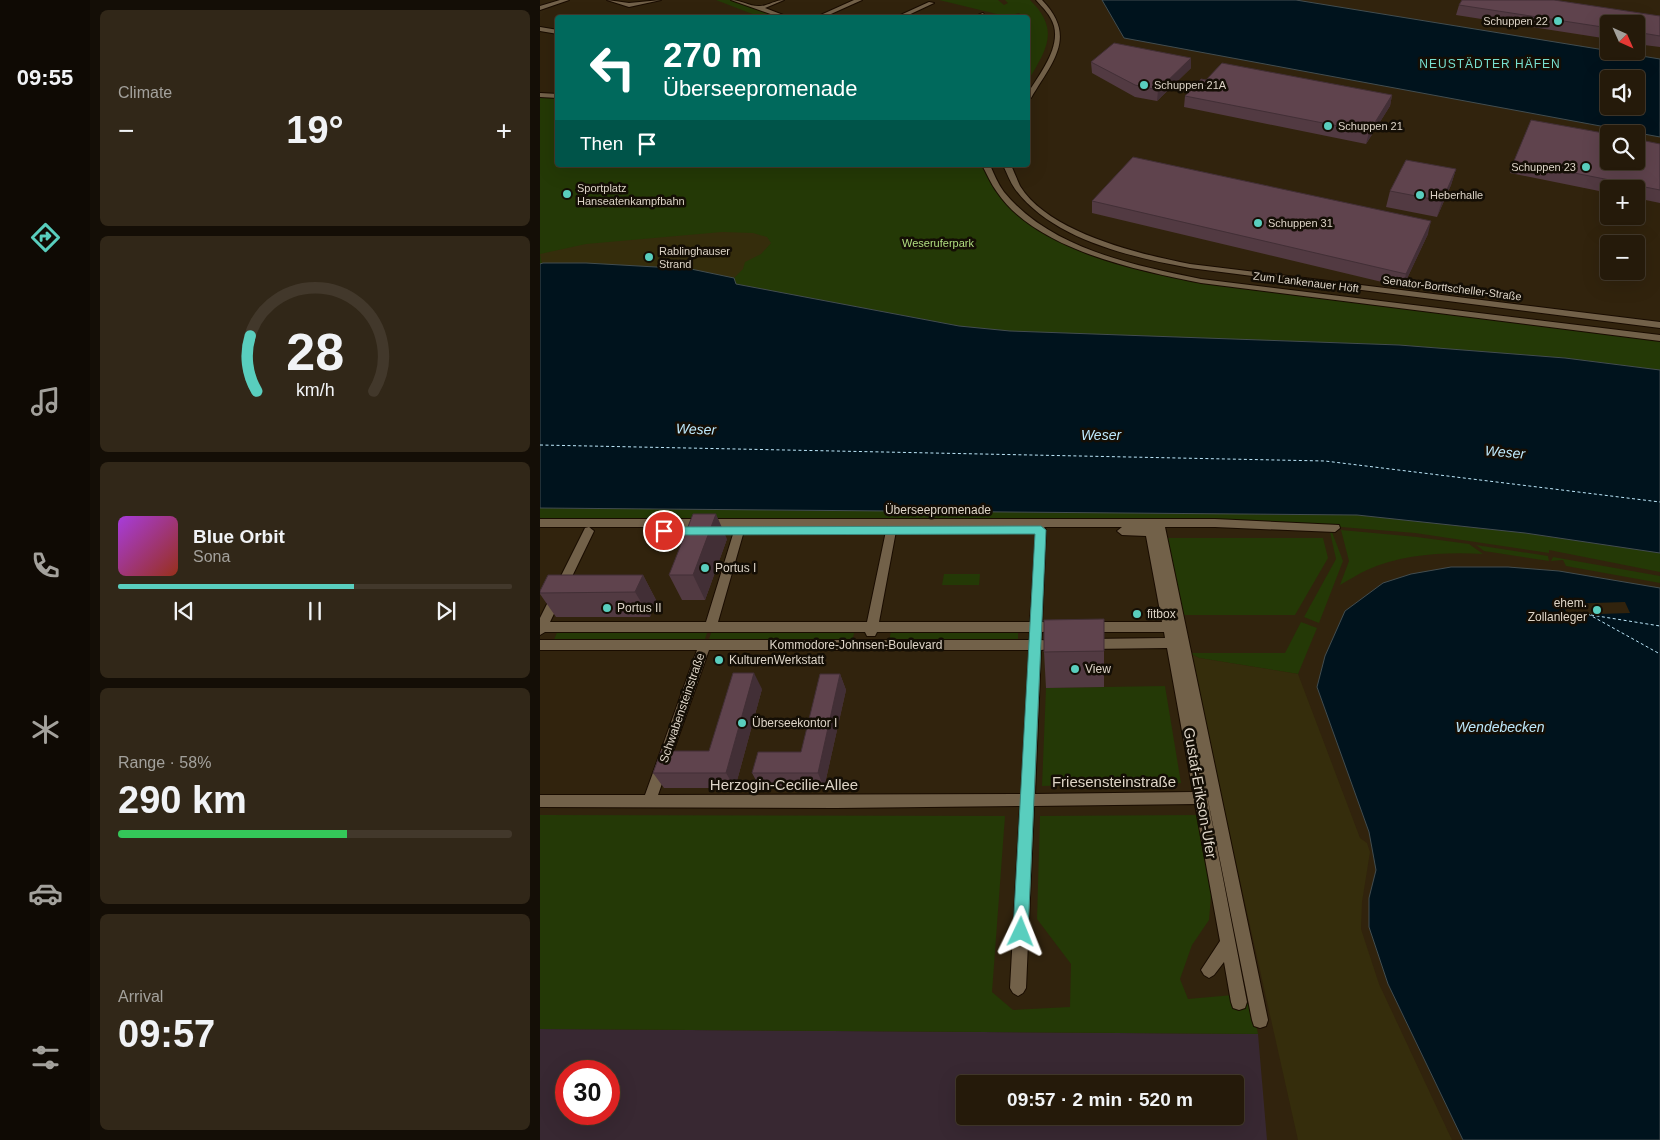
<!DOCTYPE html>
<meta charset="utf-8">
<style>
:root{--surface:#251a0a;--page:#312718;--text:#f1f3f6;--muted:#a3a19c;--line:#42382b;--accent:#59cebe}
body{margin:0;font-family:Arial,sans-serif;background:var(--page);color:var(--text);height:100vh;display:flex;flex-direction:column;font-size:19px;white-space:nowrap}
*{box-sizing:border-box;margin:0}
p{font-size:16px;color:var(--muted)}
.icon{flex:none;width:28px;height:28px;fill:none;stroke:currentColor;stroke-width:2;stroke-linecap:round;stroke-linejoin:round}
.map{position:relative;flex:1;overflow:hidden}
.side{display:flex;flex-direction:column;gap:10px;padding:10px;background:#140e06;width:450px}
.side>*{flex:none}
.hud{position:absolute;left:15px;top:15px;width:475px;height:152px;border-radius:5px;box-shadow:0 5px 20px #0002,0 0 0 1px var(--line);background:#00695c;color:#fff;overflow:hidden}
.needle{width:32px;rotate:135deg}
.tools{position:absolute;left:1060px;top:15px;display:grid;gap:10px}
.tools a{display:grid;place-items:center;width:45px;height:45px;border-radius:5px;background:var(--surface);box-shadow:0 5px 20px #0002,0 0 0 1px var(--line);font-size:25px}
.speed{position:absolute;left:15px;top:1060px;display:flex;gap:10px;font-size:25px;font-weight:700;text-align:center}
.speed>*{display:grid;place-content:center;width:65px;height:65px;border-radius:50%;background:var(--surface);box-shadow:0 5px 20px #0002,0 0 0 1px var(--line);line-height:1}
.speed .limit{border:8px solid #d22;background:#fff;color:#111}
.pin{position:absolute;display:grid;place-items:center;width:42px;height:42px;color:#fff;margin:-21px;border:2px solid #fff;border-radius:50%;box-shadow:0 1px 5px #0007}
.me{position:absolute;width:55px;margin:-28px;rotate:2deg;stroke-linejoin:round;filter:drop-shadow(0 0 4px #0008)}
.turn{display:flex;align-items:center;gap:18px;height:105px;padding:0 25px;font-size:22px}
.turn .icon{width:65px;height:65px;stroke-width:2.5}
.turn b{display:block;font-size:35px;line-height:42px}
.then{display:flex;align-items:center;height:48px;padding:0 25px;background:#0003;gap:10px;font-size:19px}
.big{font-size:38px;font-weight:700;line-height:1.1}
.side .widget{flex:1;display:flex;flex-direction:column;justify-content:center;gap:8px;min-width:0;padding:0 18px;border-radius:8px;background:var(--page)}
.side .dial{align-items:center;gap:0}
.dial svg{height:130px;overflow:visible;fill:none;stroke:var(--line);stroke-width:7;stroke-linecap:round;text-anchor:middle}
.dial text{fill:var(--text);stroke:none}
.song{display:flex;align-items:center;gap:15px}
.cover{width:60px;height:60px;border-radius:8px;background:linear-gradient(135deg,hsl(280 70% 55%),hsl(10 70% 35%))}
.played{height:5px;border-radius:2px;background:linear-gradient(90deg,var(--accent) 60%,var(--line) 60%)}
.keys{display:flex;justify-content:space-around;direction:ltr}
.heat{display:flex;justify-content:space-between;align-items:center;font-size:28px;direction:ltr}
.charge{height:8px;border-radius:4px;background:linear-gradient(90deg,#34c759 58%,var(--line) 0)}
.trip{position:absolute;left:416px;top:1075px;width:288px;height:50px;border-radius:5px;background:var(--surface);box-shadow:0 5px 20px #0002,0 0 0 1px var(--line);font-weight:700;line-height:50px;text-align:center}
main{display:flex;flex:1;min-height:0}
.dock{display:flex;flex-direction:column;width:90px;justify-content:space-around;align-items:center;background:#0f0a04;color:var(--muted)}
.dock .icon{width:35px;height:35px}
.dock .on{color:var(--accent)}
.dock b{font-size:22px;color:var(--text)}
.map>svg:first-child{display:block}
.commercial{fill:#382832;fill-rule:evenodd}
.green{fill:#243906}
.sand{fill:#352d0c}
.water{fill:#00131d;stroke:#424d50;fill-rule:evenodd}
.pier{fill:#31230d}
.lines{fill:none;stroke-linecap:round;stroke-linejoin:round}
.ferry{stroke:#bee9fc;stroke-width:1;stroke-dasharray:3 2.5;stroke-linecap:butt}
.street-casing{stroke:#190c00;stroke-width:2}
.secondary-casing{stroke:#190c00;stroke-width:2}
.street{fill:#726149;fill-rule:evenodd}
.secondary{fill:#726149;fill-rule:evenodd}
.wall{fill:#523a42}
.shaded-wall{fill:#422f36}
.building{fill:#5f434d;stroke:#422f36}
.route{fill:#59cebe;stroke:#3a867c}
.poi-dot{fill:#59cebe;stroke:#140e05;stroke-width:2}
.labels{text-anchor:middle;stroke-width:5;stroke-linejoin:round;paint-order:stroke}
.far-poi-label{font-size:11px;fill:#ddd4c7;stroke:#140e05;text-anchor:start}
.far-park-label{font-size:11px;fill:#b1de80;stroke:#140e05}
.far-street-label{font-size:11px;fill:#ddd4c7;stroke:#140e05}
.far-quarter-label{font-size:12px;letter-spacing:1px;fill:#78e0d0;stroke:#140e05}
.street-label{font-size:12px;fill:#ddd4c7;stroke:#140e05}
.poi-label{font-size:12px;fill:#ddd4c7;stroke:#140e05;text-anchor:start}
.water-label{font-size:14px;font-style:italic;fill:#bee9fc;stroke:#140e05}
.near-street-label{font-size:15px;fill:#ddd4c7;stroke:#140e05}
</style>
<main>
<nav class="dock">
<b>09:55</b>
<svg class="icon on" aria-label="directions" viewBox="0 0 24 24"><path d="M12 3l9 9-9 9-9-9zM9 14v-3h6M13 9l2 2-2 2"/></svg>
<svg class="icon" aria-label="music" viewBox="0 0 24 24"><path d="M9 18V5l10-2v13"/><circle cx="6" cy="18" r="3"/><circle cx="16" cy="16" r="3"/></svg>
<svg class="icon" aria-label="phone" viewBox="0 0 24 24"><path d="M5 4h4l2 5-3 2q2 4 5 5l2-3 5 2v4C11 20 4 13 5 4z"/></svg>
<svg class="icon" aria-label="climate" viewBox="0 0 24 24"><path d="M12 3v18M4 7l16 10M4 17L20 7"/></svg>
<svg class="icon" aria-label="car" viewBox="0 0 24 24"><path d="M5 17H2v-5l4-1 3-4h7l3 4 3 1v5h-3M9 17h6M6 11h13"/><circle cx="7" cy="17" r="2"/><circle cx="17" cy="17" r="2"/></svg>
<svg class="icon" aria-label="filters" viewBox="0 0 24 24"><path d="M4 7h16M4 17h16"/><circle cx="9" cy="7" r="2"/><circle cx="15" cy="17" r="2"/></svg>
</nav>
<section class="side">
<div class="widget"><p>Climate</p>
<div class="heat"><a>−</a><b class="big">19°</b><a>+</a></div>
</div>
<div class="widget dial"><svg viewBox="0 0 100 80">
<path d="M14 69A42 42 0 1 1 86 69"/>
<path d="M14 69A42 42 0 0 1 10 35" stroke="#59cebe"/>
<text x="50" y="56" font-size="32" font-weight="700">28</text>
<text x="50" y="72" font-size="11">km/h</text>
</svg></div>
<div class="widget">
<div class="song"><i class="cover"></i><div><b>Blue Orbit</b><p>Sona</p></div></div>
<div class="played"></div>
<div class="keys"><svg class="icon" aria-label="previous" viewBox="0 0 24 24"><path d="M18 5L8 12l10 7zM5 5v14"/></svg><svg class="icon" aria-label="pause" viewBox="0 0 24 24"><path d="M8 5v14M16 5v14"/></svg><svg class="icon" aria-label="next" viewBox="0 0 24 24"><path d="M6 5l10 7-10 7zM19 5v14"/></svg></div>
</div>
<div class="widget"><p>Range · 58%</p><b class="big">290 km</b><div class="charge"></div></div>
<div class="widget"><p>Arrival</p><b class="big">09:57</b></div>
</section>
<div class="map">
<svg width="1120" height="1140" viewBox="0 0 1120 1140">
<rect width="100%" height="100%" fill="#31230d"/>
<path class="commercial" d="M0 1029 718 1034 727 1140H0ZM26 1071H69V1114H26ZM425 1084H695V1116H425Z"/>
<path class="green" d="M176 0H190L245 17H220Z
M399 0H458L464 5 468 3 465 0H490C521 30 506 50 488 81V43L491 31 488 18 483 17 479 13 475 14 477 17H469Z
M0 97 17 98 18 165H443C469 247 602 274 676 285L1120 340V370L1025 358 859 345 470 331 419 326 196 284 194 278 151 269 89 265 46 263 0 264Z
M0 508 817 515 985 533 1120 553V572L1009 550V553L875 533 789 526 0 521Z
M801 530 877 537 929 544 943 554C905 552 862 554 827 570 818 574 809 580 800 585L809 561Z
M790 532H792L803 561 779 623 764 617 796 559Z
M625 538H783L788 558 755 615H642Z
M936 545 1008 556 1009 561 944 551Z
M1013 557 1120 576V583L1026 566 1023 560 1011 561Z
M404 574H440L439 585H402Z
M761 622 777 628 758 674 659 658 649 653H745Z
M18 630H168L164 642H13Z
M172 630H315L312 641 168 642Z
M478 630V641L349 642 351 631Z
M625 686 641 783 502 786 506 688Z
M0 815 465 816 452 992 473 1010 530 1007 531 964 497 919 500 816 657 815 672 883 669 920 652 945 640 979 648 999 693 995 694 1002 711 1000 718 1034 0 1029Z"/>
<path class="sand" d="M182 232 213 233 227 237 231 243 221 254 205 262 203 269 194 278 151 269 46 263 2 264 0 254 46 244Z
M649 653 659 658 758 674 820 838 827 843 830 852 822 902 821 929 839 984 912 1140H758Z"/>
<path class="water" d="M562 0H756L1120 59V137L584 38ZM1069 79H1096V106H1069Z
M3 263H46L151 269 194 278 196 284 419 326 470 331 859 345 1025 358 1120 370V553L985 533 817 515 0 508V264Z
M911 567H968L1019 571 1120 588V1140H923L848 984 829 927V898L836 870 829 832 777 687 785 656 805 611 843 583 871 574Z"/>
<path class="pier" d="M1085 602 1090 613 1027 615 1023 604Z"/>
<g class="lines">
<path class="ferry" d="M0 445 785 461 1120 502
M1048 614 1120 654
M1051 615 1120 626"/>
<defs>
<path id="street" d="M20 0H29L0 10V6Z
M67 0 89 3 121 0 89 7Z
M191 0C201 0 211 7 220 6 228 6 235 0 244 0L225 8 251 18H242Z
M314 0H322L282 18H274Z
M496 0H502C538 37 512 62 491 98L488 100V93C499 75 520 49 514 26 511 15 503 8 496 0Z
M389 2 394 3 362 18H354Z
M443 13 445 16 433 18V17Z
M0 93 18 94V98L0 97Z
M442 165H450C454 174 458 184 464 192 511 249 593 265 661 279L1120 335V341L661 283C597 270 496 250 457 192 451 184 447 174 442 165Z
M463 165H471C474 172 477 179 480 186 509 233 599 254 650 264L1120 322V328L650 268C591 257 513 240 475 189 470 182 467 173 463 165Z
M0 519H675L799 525 800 528 795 532 675 527H625L728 1020 726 1026 720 1028 714 1026 712 1020 661 765 707 1002 705 1008 699 1010 693 1008 691 1002 684 962 674 975 669 978 664 975 661 970 680 941 655 804 494 806 486 988 483 993 478 996 473 993 470 988 480 806 296 808 0 807V795H105L157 650H0V640H489L490 632H337L335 636H327L325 632H5L0 635V618L45 528 49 527 54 531 10 622H166L194 531 199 527 204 531 178 622H327L346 531 351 527 356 531 339 622H490L496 530 498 527H0ZM504 527H614H582L577 531 582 535 606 536 622 622H549L545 624 543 627 545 630 549 632H624L625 638 549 639 545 641 543 644 545 647 549 649 627 648 653 792 495 794 501 650 522 648 524 645 522 642 501 640 502 632 522 630 524 627 522 624 502 622 506 530ZM169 650H489L481 794 118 795Z"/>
<path id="secondary" d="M0 27 18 30V34L0 31Z"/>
</defs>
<use href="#street" class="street-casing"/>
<use href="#secondary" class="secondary-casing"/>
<use href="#street" class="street"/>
<use href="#secondary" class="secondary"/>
</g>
<path class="wall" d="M919 5 1120 16V47L1096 44V24H1069V39L916 15Z
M551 62 651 68 617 101 595 97 552 73Z
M666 80 852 95 850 106 826 144 644 107 645 96Z
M1120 144V203L1096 198V189H1069V193L970 173 974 161Z
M916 169 911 185 897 217 846 207 850 191Z
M552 201 888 234 863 287 552 213Z
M187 539 165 600H142L129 575Z
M103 575 116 600 110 617H16L0 594V591Z
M564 651V687L506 688 504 652Z
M300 674 306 690 284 788H220L212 773 261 752Z
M222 689 195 788H124L113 773 169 751Z"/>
<path class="shaded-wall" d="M651 58V68L617 101 618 90Z
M852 95 850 106 826 144 829 132Z
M916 169 911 185 897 217 902 201Z
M891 221 888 234 863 287 866 274Z
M176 514 187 539 165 600 153 575Z
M103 575 116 600 110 617 95 592Z
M214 673 222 689 195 788 186 773Z
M300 674 306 690 284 788 278 773Z"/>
<path class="building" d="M922 0H1014L1120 16V36L1096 32V24H1069V28L919 5Z
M574 43 651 58 618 90 595 85 551 62Z
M682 63 852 95 829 132 645 96 661 79 666 80Z
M991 120 1069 134V161H1096V139L1120 144V190L974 161Z
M593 157 891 221 866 274 552 201Z
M866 160 916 169 902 201 850 191Z
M153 514H176L153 575H129Z
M8 575H103L95 592 0 593V591Z
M564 619V651L504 652V620Z
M193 673H214L186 773H113L121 751H169Z
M280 674H300L278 773H212L218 752H261Z"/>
<path class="route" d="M501 526 506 530 488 932 486 938 481 940 476 938 473 932 495 534 124 535 118 531 124 527Z"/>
<g class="poi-dot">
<circle cx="1018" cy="21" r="5"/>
<circle cx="604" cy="85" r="5"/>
<circle cx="788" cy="126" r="5"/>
<circle cx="1046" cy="167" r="5"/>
<circle cx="27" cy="194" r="5"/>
<circle cx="880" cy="195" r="5"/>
<circle cx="718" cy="223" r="5"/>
<circle cx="109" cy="257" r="5"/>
<circle cx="165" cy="568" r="5"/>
<circle cx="67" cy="608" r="5"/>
<circle cx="1057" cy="610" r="5"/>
<circle cx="597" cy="614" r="5"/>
<circle cx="179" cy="660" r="5"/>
<circle cx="535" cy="669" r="5"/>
<circle cx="202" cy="723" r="5"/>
</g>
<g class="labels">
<g class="far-poi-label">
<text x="1008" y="25" text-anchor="end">Schuppen 22</text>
<text x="614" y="89">Schuppen 21A</text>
<text x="798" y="130">Schuppen 21</text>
<text x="1036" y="171" text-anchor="end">Schuppen 23</text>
<text x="37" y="192">Sportplatz<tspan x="37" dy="13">Hanseatenkampfbahn</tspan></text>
<text x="890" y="199">Heberhalle</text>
<text x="728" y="227">Schuppen 31</text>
<text x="119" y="255">Rablinghauser<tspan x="119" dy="13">Strand</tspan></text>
</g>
<g class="far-park-label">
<text x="398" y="247">Weseruferpark</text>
</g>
<g class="far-street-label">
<text transform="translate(766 282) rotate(7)" y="4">Zum Lankenauer Höft</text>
<text transform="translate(912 288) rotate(7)" y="4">Senator-Borttscheller-Straße</text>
</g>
<g class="far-quarter-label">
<text x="950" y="68">NEUSTÄDTER HÄFEN</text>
</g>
<g class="street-label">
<text x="398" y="514">Überseepromenade</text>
<text x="316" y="649">Kommodore-Johnsen-Boulevard</text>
<text transform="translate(142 708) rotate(-71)" y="4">Schwabensteinstraße</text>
</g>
<g class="poi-label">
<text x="175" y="572">Portus I</text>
<text x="1047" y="607" text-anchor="end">ehem.<tspan x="1047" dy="14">Zollanleger</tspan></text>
<text x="77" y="612">Portus II</text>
<text x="607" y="618">fitbox</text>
<text x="189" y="664">KulturenWerkstatt</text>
<text x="545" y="673">View</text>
<text x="212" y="727">Überseekontor I</text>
</g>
<g class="water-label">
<text transform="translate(156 429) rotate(2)" y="5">Weser</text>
<text x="561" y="440">Weser</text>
<text transform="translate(965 452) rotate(5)" y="5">Weser</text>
<text x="960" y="732">Wendebecken</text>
</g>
<g class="near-street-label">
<text x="574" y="787">Friesensteinstraße</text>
<text x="244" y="790">Herzogin-Cecilie-Allee</text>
<text transform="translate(660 793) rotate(80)" y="5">Gustaf-Erikson-Ufer</text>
</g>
</g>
</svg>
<div class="tools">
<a><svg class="needle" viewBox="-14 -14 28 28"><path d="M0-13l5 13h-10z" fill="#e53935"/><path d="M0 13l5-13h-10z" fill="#a3a19c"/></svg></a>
<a><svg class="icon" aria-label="sound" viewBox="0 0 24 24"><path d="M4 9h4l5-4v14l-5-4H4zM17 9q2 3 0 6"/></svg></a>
<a><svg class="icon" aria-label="search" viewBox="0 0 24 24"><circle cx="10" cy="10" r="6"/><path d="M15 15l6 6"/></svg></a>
<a>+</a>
<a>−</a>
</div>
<div class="speed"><div class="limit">30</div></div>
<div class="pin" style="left:124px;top:531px;background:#d93025"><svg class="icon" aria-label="arrive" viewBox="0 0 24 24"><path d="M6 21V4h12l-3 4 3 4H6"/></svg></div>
<svg class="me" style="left:481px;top:932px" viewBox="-20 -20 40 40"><path d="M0-17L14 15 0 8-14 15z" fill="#59cebe" stroke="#fff" stroke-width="4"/></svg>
<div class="trip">09:57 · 2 min · 520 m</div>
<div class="hud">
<div class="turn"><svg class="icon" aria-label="left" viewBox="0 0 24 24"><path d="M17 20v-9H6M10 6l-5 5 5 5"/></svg><div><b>270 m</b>Überseepromenade</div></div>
<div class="then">Then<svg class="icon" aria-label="arrive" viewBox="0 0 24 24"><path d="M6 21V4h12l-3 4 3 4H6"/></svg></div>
</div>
</div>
</main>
